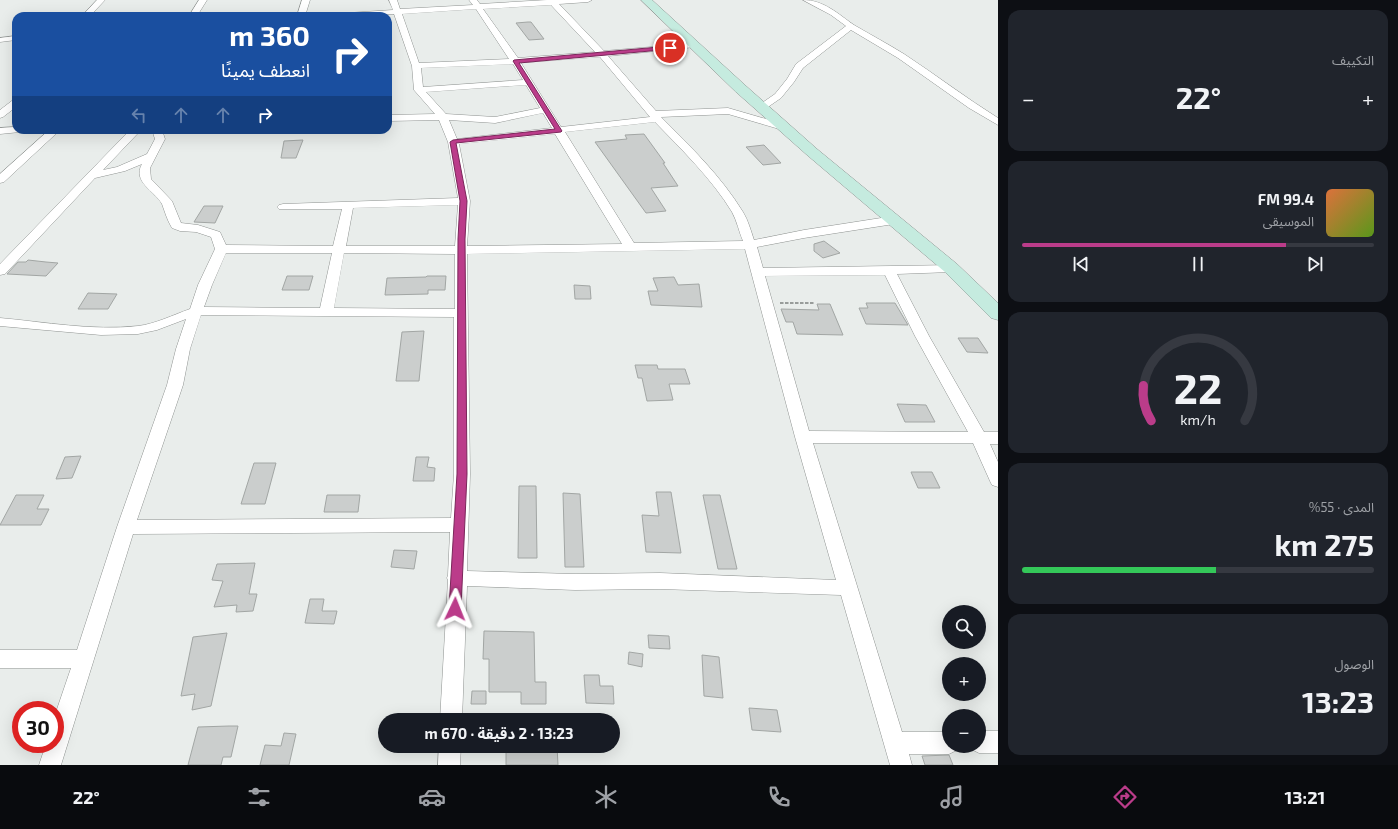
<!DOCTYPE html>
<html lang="ar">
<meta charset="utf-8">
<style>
:root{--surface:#171b24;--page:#20242c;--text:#f1f3f6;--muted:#9ea1a6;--line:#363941;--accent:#bb3c8a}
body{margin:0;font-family:"Exo 2","Noto Sans Arabic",sans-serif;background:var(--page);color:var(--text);direction:rtl;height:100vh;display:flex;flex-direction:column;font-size:15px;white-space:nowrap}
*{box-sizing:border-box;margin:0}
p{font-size:13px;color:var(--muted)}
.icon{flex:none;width:22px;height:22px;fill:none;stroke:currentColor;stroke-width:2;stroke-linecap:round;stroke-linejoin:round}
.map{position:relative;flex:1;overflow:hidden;direction:ltr}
.sheet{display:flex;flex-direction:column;gap:10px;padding:10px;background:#0d0f14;width:400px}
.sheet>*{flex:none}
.banner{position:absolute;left:12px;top:12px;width:380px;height:122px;border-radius:12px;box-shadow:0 4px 16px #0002;direction:rtl;background:#1a4fa0;color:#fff;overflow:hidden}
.tools{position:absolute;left:942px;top:605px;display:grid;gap:8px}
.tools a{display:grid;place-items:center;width:44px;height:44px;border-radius:50%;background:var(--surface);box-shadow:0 4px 16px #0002;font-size:20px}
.speed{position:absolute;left:12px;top:701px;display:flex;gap:8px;font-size:20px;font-weight:700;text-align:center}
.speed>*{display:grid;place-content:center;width:52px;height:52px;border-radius:50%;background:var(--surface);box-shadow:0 4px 16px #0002;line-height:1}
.speed .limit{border:6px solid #d22;background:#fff;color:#111}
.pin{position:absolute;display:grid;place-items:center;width:34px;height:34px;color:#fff;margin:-17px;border:2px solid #fff;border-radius:50%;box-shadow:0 1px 4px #0007}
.me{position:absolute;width:44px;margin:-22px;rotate:2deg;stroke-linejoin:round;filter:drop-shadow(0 0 3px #0008)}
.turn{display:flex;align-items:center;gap:14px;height:84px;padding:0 16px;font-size:18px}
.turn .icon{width:52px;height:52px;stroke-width:2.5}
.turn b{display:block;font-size:28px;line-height:34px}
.lanes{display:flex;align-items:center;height:38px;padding:0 16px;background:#0003;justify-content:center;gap:20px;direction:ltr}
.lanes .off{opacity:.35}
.big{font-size:30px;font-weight:700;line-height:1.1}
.sheet .card{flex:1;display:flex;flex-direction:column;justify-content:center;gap:6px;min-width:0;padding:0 14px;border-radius:12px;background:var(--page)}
.sheet .dial{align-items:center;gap:0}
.dial svg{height:104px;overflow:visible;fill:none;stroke:var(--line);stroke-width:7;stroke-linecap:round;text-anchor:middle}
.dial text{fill:var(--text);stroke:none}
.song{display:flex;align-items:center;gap:12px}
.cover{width:48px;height:48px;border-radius:6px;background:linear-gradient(135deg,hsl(20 70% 55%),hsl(90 70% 35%))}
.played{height:4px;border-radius:2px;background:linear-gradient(90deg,var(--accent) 75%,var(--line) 75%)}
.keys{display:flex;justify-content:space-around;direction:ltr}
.heat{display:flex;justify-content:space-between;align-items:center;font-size:22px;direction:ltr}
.charge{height:6px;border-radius:3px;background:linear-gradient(90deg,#34c759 55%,var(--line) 0)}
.trip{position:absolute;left:378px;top:713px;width:242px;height:40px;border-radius:20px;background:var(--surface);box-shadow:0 4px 16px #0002;font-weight:700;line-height:40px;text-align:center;direction:rtl}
.dock{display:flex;height:64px;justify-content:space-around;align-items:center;background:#090b0e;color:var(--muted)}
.dock .icon{width:28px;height:28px}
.dock .on{color:var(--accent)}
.dock b{font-size:18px;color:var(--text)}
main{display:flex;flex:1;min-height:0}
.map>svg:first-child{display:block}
.building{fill:#cbcecd;stroke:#a2a6a4}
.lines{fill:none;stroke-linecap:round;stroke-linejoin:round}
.street-casing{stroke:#8f9391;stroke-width:1}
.secondary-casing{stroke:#8f9391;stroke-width:1}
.path{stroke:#989c9a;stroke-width:2;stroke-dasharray:3.5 1.5;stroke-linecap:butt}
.street{fill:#fff;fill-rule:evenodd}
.secondary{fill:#c5ebdf;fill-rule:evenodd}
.route{fill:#bb3c8a;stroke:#7a275a}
</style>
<main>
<section class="sheet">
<div class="card"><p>التكييف</p>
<div class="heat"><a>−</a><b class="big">22°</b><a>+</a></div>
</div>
<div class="card">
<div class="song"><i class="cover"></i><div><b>99.4 FM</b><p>الموسيقى</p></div></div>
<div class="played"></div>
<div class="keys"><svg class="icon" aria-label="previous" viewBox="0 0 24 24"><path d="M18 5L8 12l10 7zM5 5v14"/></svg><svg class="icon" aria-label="pause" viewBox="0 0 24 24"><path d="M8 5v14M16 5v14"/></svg><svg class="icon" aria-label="next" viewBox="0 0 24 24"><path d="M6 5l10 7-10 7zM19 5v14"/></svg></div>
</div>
<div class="card dial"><svg viewBox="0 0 100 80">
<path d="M14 69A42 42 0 1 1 86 69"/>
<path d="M14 69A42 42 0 0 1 8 42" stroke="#bb3c8a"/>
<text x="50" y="56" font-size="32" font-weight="700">22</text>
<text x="50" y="72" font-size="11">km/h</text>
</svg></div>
<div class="card"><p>المدى · 55%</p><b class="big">275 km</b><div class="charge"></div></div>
<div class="card"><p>الوصول</p><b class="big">13:23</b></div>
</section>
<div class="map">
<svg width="998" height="765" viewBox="0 0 998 765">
<rect width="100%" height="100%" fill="#e9edeb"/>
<path class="building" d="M528 22H531L544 39 529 40 516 23Z
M644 134 665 163H663L678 186 651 188 666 211 646 213 595 142 627 139 625 135Z
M303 140 296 158H281L284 141Z
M764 145 781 163 763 165 746 147Z
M204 206H223L215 223 194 222Z
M824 241 840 253 823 258 814 251V244Z
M28 260 46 262 58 263 46 276 7 274 18 262H26Z
M287 276H313L309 290H282Z
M427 276H446L445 290H428V294L385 295 387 278 426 277Z
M674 277 678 285 699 284 702 307 651 305 648 291H658L653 278Z
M574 285 590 286 591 299H575Z
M88 293 117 294 108 309H78Z
M866 303H895L908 325 866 324 859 308H868Z
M817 304H830L843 335 797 334 793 322H786L781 309 819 310Z
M424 331 419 381H396L402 332Z
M958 338H978L988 353 967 352Z
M635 365H657L658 369H685L690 384H669L673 400 647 401 642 378H638Z
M897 404 926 405 935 422H905Z
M81 456 72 478 56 479 65 457Z
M416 457H429L427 467 435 468 434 481H413Z
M254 463H276L265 504H241Z
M911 472H932L940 488H918Z
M519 486H536L537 558H518Z
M656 492H671L681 553 646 552 642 515 659 516Z
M563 493 580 494 584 567H565Z
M16 495H44L37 509H49L41 525H0Z
M327 495H360L358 512H324Z
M703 495H720L737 569H718Z
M394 550 417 551 414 569 391 567Z
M255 563 249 594H257L253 611 236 612 237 605 214 607 223 581 212 580 217 564Z
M310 599H324L322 611H337L334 624 305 623Z
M484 631 534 632 535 682H546V704H521V692H489V659H483Z
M227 633 211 706 192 710 195 694 181 696 193 637Z
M648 635 669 636 670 649 649 648Z
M629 652 643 654 642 667 628 664Z
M702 655 719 657 723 698 704 696Z
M584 675H599L600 686H613L614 704 586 703Z
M472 691H486V704H471Z
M749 708 777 710 781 732 752 730Z
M229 726H238L231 757H223L221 765H188L198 727Z
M284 733 296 734 289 765H260L265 745 281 746Z
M506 746H557L558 765H506Z
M949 755 953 765H925L922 756Z"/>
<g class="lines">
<defs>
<path id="street" d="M97 0H105L90 16H82Z
M199 0H207L197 16H189Z
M302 0H310L305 16H297Z
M389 0H397L400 9 473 5 469 0H477L480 4 547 0H592L588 2 559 4 604 51 698 43 699 45 698 47H695L608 56 656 111 728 108 790 126 791 128 790 130 786 131 728 114 661 117C690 146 721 176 743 212 748 220 751 231 754 240L804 230 894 216 898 218 900 220 898 222 894 224 804 238 757 247 763 268 955 265 957 268 955 271 951 272 897 274 929 336 984 432H998V444H990L998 462V487L992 485 990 481 973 443H813L902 732H949V746H959L957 750 949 754H909L912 765H890L841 595 660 589 575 590 467 586 462 720H440L448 580 447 578 448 575 450 532 133 534 61 765H39L46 744H55V715L71 668H0V650H77L117 527 167 385 176 349 186 319 157 330 138 334 101 335 0 326V318C45 322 92 331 138 326 155 324 173 315 190 309L198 285 215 249 211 237 196 232 180 231 172 228C167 220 165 212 162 204 155 191 132 182 142 164L125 171 95 178 5 274 0 275V264L130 130H141L103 170 117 167 147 154 155 139 152 130H162L165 139 150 168 151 179 172 201 181 223 198 225 220 232 226 245 333 246 342 209H279L277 207 279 205 283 204 458 198 448 142 439 120 388 121V115L435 114 414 90 412 66 394 14 328 16 332 14 393 10ZM551 5 595 52 518 58 483 9ZM476 9 509 59 419 63 402 14ZM600 57 650 117 561 127 521 63ZM513 64 523 80 423 87 421 68ZM526 85 540 108 495 117 446 114 426 92ZM543 113 552 128 457 139 449 120 495 123ZM655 122C682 150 712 179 732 212 737 221 739 232 743 241L634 243 565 132ZM555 134 622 244 467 246 470 201 459 144ZM458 205 455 246H346L353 208ZM745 249 795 437 836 580 660 573 575 574 467 571 470 474 467 254ZM226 253H332L320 308 204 307 212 285ZM344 253 455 254V309L334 308ZM885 275 915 336 968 432 809 431 765 276ZM201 315 454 317V474L451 518 137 520 183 385 190 349Z
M803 0C824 0 838 14 854 25 871 35 888 44 904 54 936 75 966 98 998 118V125L969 108 898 58 851 30 803 68 794 82 781 98 765 109H759L757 107 759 105 775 94 787 79 796 64 846 26 831 15Z
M16 36V40L0 42V38Z
M16 99V107L3 117 0 118V110L13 100Z
M16 127V130H21L20 132 0 134V128Z
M49 130H60L4 182 0 183V174Z
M979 731H998V753H979L971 749 970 746H979Z
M439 746H461L460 765H438Z"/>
<path id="secondary" d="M641 0H652L746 86 817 149 957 264 998 303V320L991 318 945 272 807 155 736 92Z"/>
</defs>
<use href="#street" class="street-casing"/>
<use href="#secondary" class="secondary-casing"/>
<path class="path" d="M780 303H814"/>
<use href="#street" class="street"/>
<use href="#secondary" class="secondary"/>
</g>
<path class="route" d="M670 46 672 47V49L519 63 562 131 561 132 456 143 467 201 465 239 467 474 461 609 459 613 455 614 451 613 449 609 457 474 458 239 460 201 450 142 453 140 555 129 513 61 514 60Z"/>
</svg>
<div class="tools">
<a><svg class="icon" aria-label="search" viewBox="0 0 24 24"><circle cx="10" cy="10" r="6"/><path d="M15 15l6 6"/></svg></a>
<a>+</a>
<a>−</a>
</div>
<div class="speed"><div class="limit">30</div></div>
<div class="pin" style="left:670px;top:48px;background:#d93025"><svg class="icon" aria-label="arrive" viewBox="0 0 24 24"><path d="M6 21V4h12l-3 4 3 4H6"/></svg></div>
<svg class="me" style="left:455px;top:609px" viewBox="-20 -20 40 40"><path d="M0-17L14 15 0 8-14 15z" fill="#bb3c8a" stroke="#fff" stroke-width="4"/></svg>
<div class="trip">13:23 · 2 دقيقة · 670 m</div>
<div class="banner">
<div class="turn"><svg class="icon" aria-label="right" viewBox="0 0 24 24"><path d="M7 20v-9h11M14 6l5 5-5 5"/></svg><div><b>360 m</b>انعطف يمينًا</div></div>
<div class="lanes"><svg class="icon off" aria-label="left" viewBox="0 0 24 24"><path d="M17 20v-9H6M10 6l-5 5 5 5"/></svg><svg class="icon off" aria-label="ahead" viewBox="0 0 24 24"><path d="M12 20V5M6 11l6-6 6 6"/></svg><svg class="icon off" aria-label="ahead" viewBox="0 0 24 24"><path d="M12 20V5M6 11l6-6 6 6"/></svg><svg class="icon" aria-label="right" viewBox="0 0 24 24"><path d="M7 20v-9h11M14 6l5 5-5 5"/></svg></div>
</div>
</div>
</main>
<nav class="dock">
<b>13:21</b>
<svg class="icon on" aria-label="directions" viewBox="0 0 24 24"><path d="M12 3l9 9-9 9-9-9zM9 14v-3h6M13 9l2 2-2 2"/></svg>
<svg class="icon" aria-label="music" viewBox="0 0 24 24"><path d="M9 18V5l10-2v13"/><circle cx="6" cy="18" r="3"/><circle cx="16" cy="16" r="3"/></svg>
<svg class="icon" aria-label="phone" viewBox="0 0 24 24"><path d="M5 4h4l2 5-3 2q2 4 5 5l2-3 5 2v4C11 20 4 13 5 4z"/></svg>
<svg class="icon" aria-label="climate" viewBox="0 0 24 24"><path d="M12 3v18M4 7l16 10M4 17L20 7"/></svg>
<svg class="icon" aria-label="car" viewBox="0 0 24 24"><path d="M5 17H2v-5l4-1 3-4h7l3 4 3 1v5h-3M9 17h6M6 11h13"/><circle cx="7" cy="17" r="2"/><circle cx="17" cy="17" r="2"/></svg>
<svg class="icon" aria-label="filters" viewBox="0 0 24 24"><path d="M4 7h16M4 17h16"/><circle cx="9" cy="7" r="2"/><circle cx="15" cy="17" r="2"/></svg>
<b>22°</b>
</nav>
